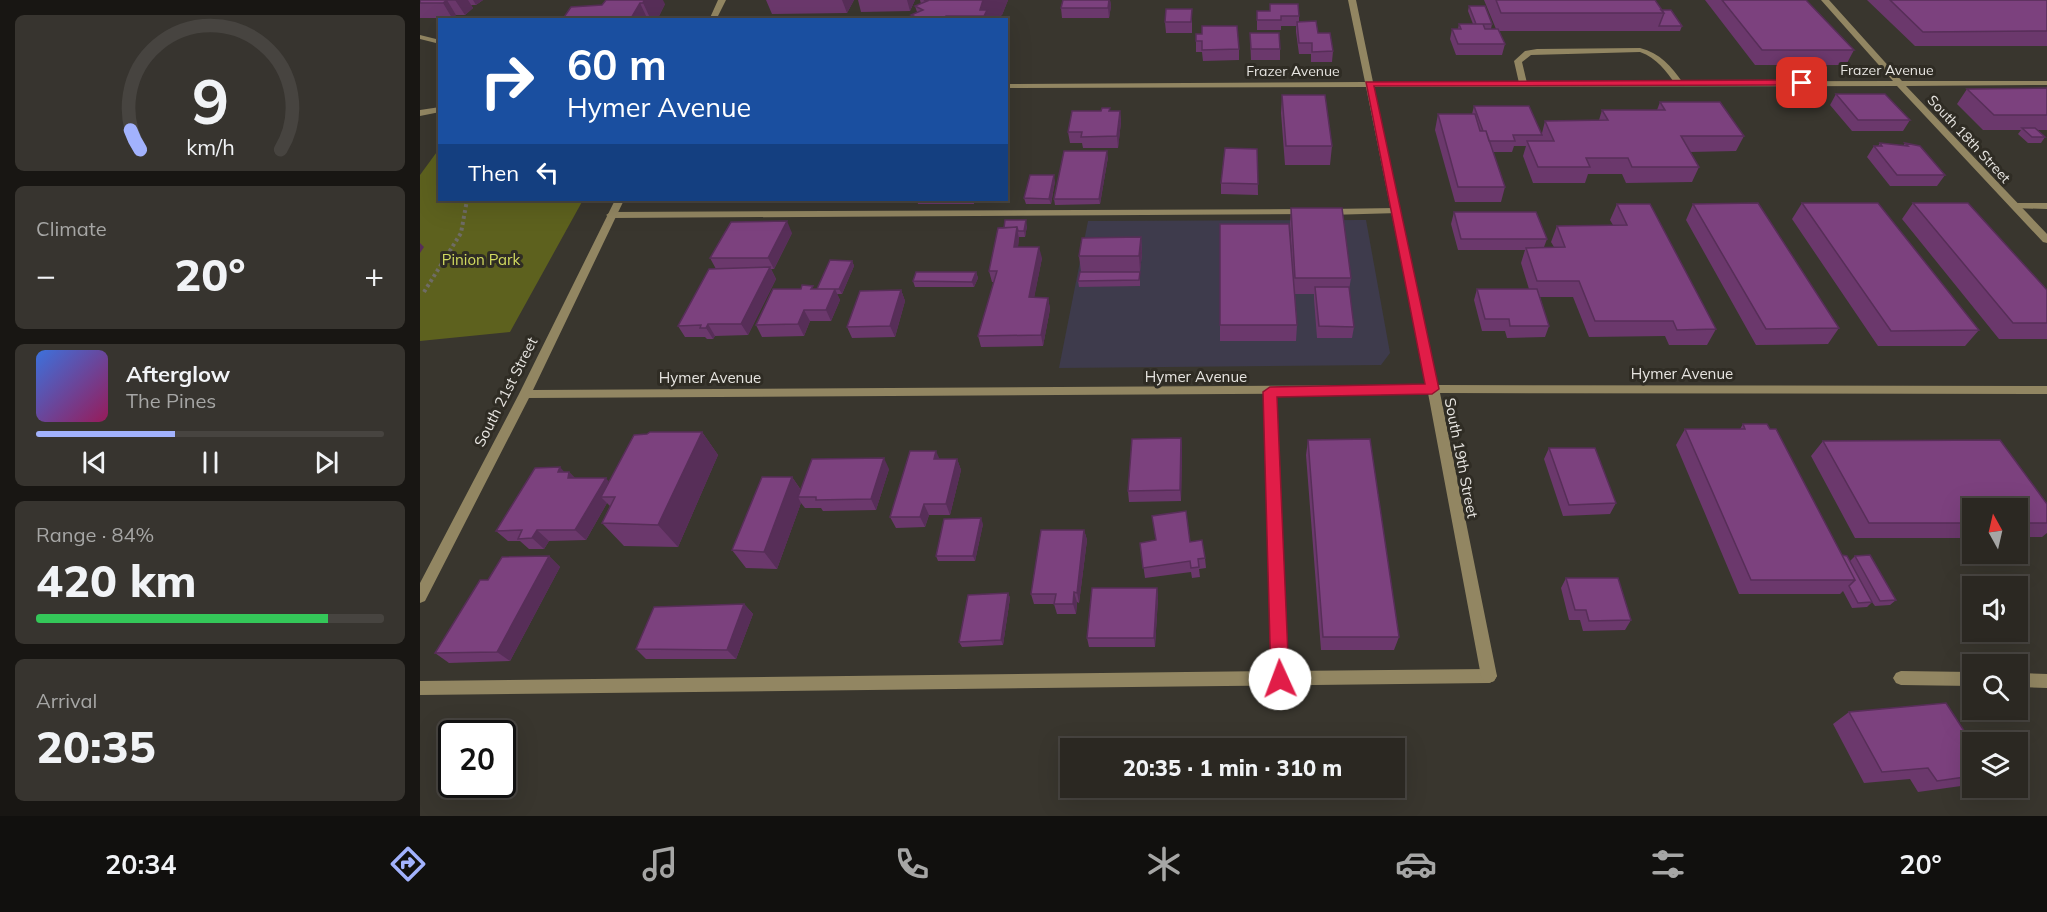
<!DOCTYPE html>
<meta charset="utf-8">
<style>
:root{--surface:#2b2822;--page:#37342f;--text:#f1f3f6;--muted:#a6a6a5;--line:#474440;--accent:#a2b2fd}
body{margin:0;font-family:Mulish,sans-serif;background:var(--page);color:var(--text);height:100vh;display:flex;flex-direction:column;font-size:22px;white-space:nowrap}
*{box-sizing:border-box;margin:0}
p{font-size:20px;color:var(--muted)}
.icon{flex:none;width:33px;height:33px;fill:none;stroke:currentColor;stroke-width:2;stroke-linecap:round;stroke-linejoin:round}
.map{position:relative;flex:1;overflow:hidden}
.drawer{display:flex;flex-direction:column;gap:15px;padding:15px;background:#181613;width:420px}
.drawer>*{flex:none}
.top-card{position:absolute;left:18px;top:18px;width:570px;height:183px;border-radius:0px;box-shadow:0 6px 24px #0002,0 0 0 2px var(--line);background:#1a4fa0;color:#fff;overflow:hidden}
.needle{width:39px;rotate:352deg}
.buttons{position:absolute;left:1542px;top:498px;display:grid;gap:12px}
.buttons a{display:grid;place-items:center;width:66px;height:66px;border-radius:0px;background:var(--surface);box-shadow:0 6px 24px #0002,0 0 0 2px var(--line);font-size:30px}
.speed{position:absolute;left:18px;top:720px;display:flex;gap:12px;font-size:30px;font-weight:700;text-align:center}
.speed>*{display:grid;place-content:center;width:78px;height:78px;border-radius:50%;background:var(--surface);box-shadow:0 6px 24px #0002,0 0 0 2px var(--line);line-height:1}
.speed .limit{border:3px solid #111;border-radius:9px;background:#fff;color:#111}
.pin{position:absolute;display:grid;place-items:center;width:51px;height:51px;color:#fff;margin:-26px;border-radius:12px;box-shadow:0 3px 9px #0006}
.me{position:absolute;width:66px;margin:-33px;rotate:358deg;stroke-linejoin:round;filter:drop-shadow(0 0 4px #0008)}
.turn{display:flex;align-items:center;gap:21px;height:126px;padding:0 30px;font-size:27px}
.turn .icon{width:78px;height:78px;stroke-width:2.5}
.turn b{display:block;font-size:42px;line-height:51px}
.then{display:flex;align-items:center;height:57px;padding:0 30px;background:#0003;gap:12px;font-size:22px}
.big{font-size:45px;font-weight:800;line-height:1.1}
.drawer .tile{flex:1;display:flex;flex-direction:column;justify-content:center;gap:9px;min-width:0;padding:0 21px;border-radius:9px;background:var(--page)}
.drawer .dial{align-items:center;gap:0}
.dial svg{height:156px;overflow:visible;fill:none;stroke:var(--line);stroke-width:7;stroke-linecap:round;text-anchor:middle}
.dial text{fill:var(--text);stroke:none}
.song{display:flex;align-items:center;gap:18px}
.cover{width:72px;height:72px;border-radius:9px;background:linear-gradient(135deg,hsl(220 70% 55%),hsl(330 70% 35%))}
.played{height:6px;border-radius:3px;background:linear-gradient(90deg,var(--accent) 40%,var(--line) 40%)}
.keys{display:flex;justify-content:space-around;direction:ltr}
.heat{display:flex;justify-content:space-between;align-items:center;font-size:33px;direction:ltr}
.charge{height:9px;border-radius:4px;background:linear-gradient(90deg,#34c759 84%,var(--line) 0)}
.trip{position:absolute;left:640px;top:738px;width:345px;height:60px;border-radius:0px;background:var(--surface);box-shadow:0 6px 24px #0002,0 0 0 2px var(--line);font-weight:800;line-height:60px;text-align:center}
.tab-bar{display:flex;height:96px;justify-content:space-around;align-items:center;background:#11100e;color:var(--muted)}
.tab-bar .icon{width:42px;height:42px}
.tab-bar .active{color:var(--accent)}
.tab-bar b{font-size:27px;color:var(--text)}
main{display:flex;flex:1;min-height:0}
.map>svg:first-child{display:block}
.commercial{fill:#3e3b4c}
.green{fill:#5d611e}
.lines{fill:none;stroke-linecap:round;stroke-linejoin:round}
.path{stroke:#6f6c65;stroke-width:4;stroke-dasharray:3 3;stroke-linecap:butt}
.service{fill:#928662;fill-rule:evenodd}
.minor{fill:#928662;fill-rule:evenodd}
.wall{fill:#6b386c}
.shaded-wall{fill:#572e58}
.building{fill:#7c417e;stroke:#572e58;stroke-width:1.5}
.route{fill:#e11d48;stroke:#92132f;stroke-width:1.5}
.labels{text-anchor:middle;stroke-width:6;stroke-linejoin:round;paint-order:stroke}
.far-street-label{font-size:14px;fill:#e7e5e1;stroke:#2f2c24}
.park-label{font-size:15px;fill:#d2db60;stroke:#2f2c24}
.street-label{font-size:15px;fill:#e7e5e1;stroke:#2f2c24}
</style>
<main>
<section class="drawer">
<div class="tile dial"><svg viewBox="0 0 100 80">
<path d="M14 69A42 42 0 1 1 86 69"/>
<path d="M14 69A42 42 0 0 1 9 59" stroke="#a2b2fd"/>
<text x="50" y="56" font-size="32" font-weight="700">9</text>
<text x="50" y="72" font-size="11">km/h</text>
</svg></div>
<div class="tile"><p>Climate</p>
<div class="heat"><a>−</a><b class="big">20°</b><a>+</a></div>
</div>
<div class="tile">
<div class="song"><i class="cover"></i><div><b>Afterglow</b><p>The Pines</p></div></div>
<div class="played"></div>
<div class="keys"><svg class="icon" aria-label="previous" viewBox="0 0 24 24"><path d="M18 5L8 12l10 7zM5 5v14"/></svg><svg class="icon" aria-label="pause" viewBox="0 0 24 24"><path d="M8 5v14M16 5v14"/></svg><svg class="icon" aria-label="next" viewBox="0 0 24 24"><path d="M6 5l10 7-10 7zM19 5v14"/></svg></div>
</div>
<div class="tile"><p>Range · 84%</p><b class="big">420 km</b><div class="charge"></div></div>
<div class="tile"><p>Arrival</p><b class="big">20:35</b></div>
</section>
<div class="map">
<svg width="1627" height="816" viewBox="0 0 1627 816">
<rect width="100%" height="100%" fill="#39362e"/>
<path class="commercial" d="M946 220 970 353 961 365 639 368 668 221Z"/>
<path class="green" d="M19 149 20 200H163L90 332 0 341V175Z"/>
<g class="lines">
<path class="path" d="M4 292 41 233 47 200"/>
<path class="service" d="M0 35 20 40V44L0 39Z
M1220 48C1240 53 1251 66 1263 83L1262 85H1256C1246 71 1237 58 1220 52L1111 55 1102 62 1107 83 1103 85 1099 83 1094 61 1105 51 1117 49Z
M20 107V112L0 116V110Z
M1594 203H1627V209L1591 208V204Z
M976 208 979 209V213L908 215 903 212 908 209Z
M885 209 888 210V214L191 218 186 215 191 212Z
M850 388 856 392 867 671 1069 669 1074 671 1077 676 1074 681 1069 683 0 695V681L852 671 844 392Z
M1481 671 1552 672V686L1481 685 1476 683 1473 678 1476 673Z
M1598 673 1627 674V688L1598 687Z"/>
<path class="minor" d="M298 0H306L296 20H289Z
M928 0H936L953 82 1473 81 1401 0H1409L1482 81H1627V85L1486 86 1627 234V243L1623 242 1477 86 954 87 1018 385 1627 386V394L1020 393 1077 676 1074 681 1069 683 1064 681 1061 676 1008 393 109 398 5 601 0 603V583L99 394 195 200H204L113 390 1006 385 946 87 586 88V84L945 82Z"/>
</g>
<path class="wall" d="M0 0H63L56 5H51L53 8 45 15H36L32 18H0Z
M186 0 245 4 237 20H142L182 5Z
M346 0H434L427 13 352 14Z
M438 0H495L490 11 441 12Z
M500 0H588L582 15 571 20H493L491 15 497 12 495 6 501 4Z
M643 0H690L691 6 689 18H642L641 8Z
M1064 0H1235L1241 10 1262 26 1260 31H1079L1085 44 1082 55H1036L1030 39 1032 29H1038L1039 24H1053L1048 11 1049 6 1072 24 1071 29H1076Z
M1285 0H1386L1434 50 1426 65H1335Z
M1447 0H1627V46H1495Z
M850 4 879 16V22L898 33 913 51 912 62H891V54H879L876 32V26H861V30H837V11H850Z
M772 19V33H746L745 22Z
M830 33 860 49V60H831Z
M776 34 819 49V60L783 61 782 52H776Z
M1627 88V130H1617L1625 137 1621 143H1608L1598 134 1601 130H1563L1537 104 1547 89Z
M1416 94 1490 120 1483 131H1432L1410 105Z
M862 95 912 146 910 165H865L861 113Z
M1240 102 1324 136 1316 151 1270 152 1279 167 1272 182 1206 183 1202 174H1168L1165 183H1113L1103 156 1106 146H1094L1092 152H1073L1085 187 1081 202H1035L1015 130 1018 114H1052L1054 106 1122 133 1125 121 1179 120 1182 110H1237Z
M690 108V111H700L701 122 698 148H663L662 143H650L648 132 681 111Z
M1460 143 1483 146 1485 143 1525 175 1517 186H1470L1447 157 1454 146H1458Z
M837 149 838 195 801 194V183Z
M688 157 680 204 635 205 634 199Z
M635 181 631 204H606L604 198Z
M497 200H564V202H554V204H498Z
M1382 203 1559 330 1545 346H1458L1372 219Z
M1493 203 1627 290V339H1579L1482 219Z
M1197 204 1296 329 1287 345H1249L1245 336 1169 337 1153 297H1120L1129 326 1125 337 1087 338 1085 331H1062L1054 300 1057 289H1109L1101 263 1105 250H1038L1031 224 1034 212 1127 239 1124 247H1134L1131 242 1137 226 1193 225 1190 220Z
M1273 204 1419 328 1408 344 1336 345 1266 220Z
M871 208 931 278 929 290 934 327 932 338H897L894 299V294H875L877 325 876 341H800V224L872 262 870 224Z
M607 226 605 237H599L598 247 622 258 614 297 628 298 630 309 623 346 561 347 558 336 574 282H572L569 271 578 228Z
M372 233 354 269H351L356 279 328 335 295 336 293 339H287L285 337H265L258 326 296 269 290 258Z
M721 237 722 253 720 272V286L659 287 658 281 661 272 659 256Z
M432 261 434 266 422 294H417L420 300 411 321H390L384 336 342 337 336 325 381 289H397Z
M556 272 558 278 554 287H495L493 281Z
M481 290 485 301 475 337 432 338 427 327Z
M1323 424 1422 555 1430 561 1435 556 1476 600 1470 605 1455 606 1452 602 1447 607 1432 608 1423 591 1420 594H1319L1256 445 1265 429H1320Z
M282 432 298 455 258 547 204 546 182 523 190 506 187 503 166 540 129 541 124 549H109L100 541H88L76 531 144 472H149L155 478 189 482Z
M761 438 762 449 761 501 709 502 708 491Z
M888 440 979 637 974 650H901L886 455Z
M1580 440 1627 504V533L1622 537H1598V508H1552V538H1435L1391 456 1403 441Z
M1129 448 1196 503 1190 514 1143 516 1124 459Z
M519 459H537L541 470 530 515H509L505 527 476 528 470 517Z
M469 469 456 510 403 511 401 508H385L381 503 357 569 326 568 312 550 372 477 381 490Z
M563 524 555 561H518L516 556Z
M664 530 667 540 659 603 657 602 656 614H637L634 604H614L611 594Z
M770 542 785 558 786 568 779 569 780 577 772 578 771 572 725 578 720 543Z
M129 556 140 567 90 661 29 663 15 653 68 580Z
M1146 578 1211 620 1205 630 1163 631 1160 620H1149L1141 588Z
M737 588 738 598 735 647H669L667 638Z
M588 593 590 598 583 645 542 647 539 642Z
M324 604 333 614 316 659H226L216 649Z
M1429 712 1552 743V780L1541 786 1498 792 1490 779 1444 783 1413 724Z"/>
<path class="shaded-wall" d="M27 0 36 15 32 18 23 3Z
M35 0H48L53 8 45 15Z
M53 0H63L56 5Z
M224 0H243L245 4 237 20H231L223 3Z
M422 0H434L427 13Z
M487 0H495L490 11Z
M563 0H588L582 15 571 20H565L564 16 560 10Z
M689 0H690L691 6 689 18 688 8Z
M220 3 228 20H210Z
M700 111 701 122 698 148 697 136Z
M687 151 688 157 680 204 679 199Z
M634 175 635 181 631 204 629 199Z
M606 220 607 226 605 237 604 231Z
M367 221 372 233 354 269 348 258Z
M597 227 599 239 596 258 594 247Z
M721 237 722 253 720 272 719 256Z
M0 243 4 247 0 253Z
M619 247 622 258 612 309 609 297Z
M432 261 434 266 422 294 419 289Z
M350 267 356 279 328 335 321 324Z
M556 272 558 278 554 287 552 282Z
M415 289 420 300 411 321 406 310Z
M481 290 485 301 475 337 470 326Z
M628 298 630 309 623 346 621 335Z
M384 310 390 321 384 336 378 324Z
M288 324 295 336 293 339 286 328Z
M282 432 298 455 258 547 238 525Z
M761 438 762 449 761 501 760 490Z
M516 451 521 462 514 459Z
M464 458 469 469 456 510 451 499Z
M537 459 541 470 530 515 526 504Z
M140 467 148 476 149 472 159 483 158 488 138 472Z
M372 477 384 495 378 497 381 503 357 569 344 552Z
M186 478 195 489 181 497 187 503 166 540 155 530Z
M504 504 509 515 505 527 500 517Z
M561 518 563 524 555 561 553 556Z
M117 530 129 541 124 549 112 538Z
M664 530 667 540 659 603 657 593Z
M129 556 140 567 90 661 77 652Z
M737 588 738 598 735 647 734 638Z
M654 592 657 602 656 614 653 604Z
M588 593 590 598 583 645 581 640Z
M324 604 333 614 316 659 307 650Z"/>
<path class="building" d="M0 0H36H27L23 3H0Z
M186 0H224L223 3H220L210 20H142L151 7 182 5Z
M504 0H563L560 10H567L564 16H526L524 20H497L498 18 491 15 503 10 495 6 507 1Z
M643 0H689L688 8H641Z
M1076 0H1235L1244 13H1081Z
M1302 0H1386L1434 50H1342Z
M1470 0H1627V31L1503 32Z
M850 4H878L879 16H861V20H837V11H850Z
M1049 6H1065L1072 24H1056Z
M746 9H772L771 22H745Z
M1241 10H1251L1262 26H1239L1244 13Z
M896 21 898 33H910L913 51 892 52V43H879L877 22Z
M1039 24H1063L1065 29H1078L1085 44H1038L1032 29H1041Z
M782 26H817L819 49 782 50V41H776V34H782Z
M830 33H859L860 49H831Z
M1627 88V115H1574L1547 89Z
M1416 94H1465L1490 120H1438Z
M862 95H905L912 146H866Z
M1240 102H1300L1324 136H1261L1279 167H1212L1208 158H1166L1170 167H1118L1107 141H1134L1125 121 1188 120 1182 110H1245Z
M1054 106H1109L1122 135H1093L1095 141H1069L1066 131H1063Z
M682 108H690L689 111H700L697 136 661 137 662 132H648L652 111H681Z
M1018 114H1055L1060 131H1066L1085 187H1038Z
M1602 128H1615L1625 137H1612Z
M1460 143 1488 146 1485 143 1500 146 1525 175H1477L1454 146H1462Z
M805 148 837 149 838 184 801 183Z
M644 151H687L679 199H634Z
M610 175H634L629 199 604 198Z
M1338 203 1419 328 1346 329 1273 204Z
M1382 203H1458L1559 330 1471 331Z
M1493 203H1548L1627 290V323H1593Z
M1197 204H1230L1296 329 1257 330 1253 321H1175L1159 281H1117L1106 248 1145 247 1137 226 1207 225Z
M871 208H922L931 278H875Z
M1034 212H1116L1127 239H1041Z
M585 220H606L604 231H598L597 227 584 228Z
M367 221 348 258H290L311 222Z
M800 224H869L877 325H800Z
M597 227 594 247H619L609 297 628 298 621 335 558 336 577 271H569L578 228Z
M721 237 719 256H659L662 238Z
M410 260 432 261 419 289H397Z
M350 267 321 324H288L286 328H280L281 325 258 326 289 269Z
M496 272H556L552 282 493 281Z
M660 272H720L719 280 658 281Z
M382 285 393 286 391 289H415L406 310H384L378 324 336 325 353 289H381Z
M895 287H929L934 327 899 326Z
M1057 289H1117L1129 326H1090L1089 319H1065Z
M481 290 470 326 427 327 440 291Z
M1323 424H1347L1350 429H1356L1435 580H1331L1265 429H1325Z
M230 432H282L238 525 182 523 195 497H181L214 435 227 434Z
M761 438 760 490 708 491 712 439Z
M950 439 979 637H903L888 440Z
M1580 440 1627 504V523H1598V508H1552V523H1449L1403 441Z
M1129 448H1175L1196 503 1149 505Z
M490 451H516L514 459H537L526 504H504L500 517H470Z
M464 458 451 499 396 500V497H378L392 459Z
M140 467 138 472H149L148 478H186L155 530H117L112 538 98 539 102 530 76 531 115 468Z
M342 477H372L344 552 312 550Z
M766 511 770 542 782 540 785 558 778 559 779 567 771 568 770 561 723 568 720 543 736 540 732 516Z
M561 518 553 556H516L524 519Z
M621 530H664L657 593 654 592 653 604H634L636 594H611Z
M1422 555 1427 556 1452 602 1438 603 1429 586 1435 580Z
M1450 555 1476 600 1460 601 1435 556Z
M129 556 77 652 15 653 60 580H68L82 557Z
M1146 578H1198L1211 620 1169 621 1166 610H1155Z
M672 588H737L734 638H667Z
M588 593 581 640 539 642 548 595Z
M324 604 307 650 216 649 234 607Z
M1526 703 1552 743V776L1517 781 1508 768 1462 772 1429 712Z"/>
<path class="route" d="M1382 80 1387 83 1386 85 954 86 1019 389 1012 394 857 397 869 679 866 685 860 687 854 685 851 679 843 392 850 387 1005 384 946 82Z"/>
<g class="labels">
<g class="far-street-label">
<text x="1467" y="75">Frazer Avenue</text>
<text x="873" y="76">Frazer Avenue</text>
<text transform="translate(1549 139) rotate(47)" y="5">South 18th Street</text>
</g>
<g class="park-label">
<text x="61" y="265">Pinion Park</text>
</g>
<g class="street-label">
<text x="1262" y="379">Hymer Avenue</text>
<text x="776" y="382">Hymer Avenue</text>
<text x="290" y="383">Hymer Avenue</text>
<text transform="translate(86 392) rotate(-63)" y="5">South 21st Street</text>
<text transform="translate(1041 458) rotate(79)" y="5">South 19th Street</text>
</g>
</g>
</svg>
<div class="buttons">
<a><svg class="needle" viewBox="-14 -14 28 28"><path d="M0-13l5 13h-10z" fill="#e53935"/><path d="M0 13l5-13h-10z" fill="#a6a6a5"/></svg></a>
<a><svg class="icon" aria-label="sound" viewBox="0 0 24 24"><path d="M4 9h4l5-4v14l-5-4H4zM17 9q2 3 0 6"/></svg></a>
<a><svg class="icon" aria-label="search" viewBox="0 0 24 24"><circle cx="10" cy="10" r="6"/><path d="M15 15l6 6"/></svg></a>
<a><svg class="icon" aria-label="layers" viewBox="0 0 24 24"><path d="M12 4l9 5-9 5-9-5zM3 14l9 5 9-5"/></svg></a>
</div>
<div class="speed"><div class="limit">20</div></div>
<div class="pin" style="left:1382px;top:83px;background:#d93025"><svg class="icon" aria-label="arrive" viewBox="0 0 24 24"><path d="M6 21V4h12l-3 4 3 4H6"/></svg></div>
<svg class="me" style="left:860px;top:679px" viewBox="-20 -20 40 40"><circle r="19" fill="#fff"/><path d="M0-13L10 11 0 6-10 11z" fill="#e11d48"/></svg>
<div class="trip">20:35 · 1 min · 310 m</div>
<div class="top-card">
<div class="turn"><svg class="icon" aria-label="right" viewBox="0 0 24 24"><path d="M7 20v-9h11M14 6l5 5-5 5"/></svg><div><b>60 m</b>Hymer Avenue</div></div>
<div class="then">Then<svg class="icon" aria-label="left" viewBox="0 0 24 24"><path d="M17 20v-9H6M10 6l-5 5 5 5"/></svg></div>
</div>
</div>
</main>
<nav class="tab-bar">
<b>20:34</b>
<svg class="icon active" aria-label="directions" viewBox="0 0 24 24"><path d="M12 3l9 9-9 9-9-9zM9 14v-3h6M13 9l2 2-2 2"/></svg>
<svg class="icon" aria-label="music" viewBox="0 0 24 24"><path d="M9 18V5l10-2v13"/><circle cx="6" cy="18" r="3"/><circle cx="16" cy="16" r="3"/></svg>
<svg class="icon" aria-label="phone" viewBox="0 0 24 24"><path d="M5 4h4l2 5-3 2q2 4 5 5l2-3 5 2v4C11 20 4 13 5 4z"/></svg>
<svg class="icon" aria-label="climate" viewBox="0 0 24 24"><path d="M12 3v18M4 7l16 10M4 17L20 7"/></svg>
<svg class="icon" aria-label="car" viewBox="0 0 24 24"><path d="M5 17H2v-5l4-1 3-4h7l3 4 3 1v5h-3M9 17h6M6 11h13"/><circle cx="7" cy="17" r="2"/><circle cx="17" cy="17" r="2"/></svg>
<svg class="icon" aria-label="filters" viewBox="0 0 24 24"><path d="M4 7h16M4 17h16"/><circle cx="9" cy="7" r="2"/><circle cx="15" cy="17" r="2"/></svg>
<b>20°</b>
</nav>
